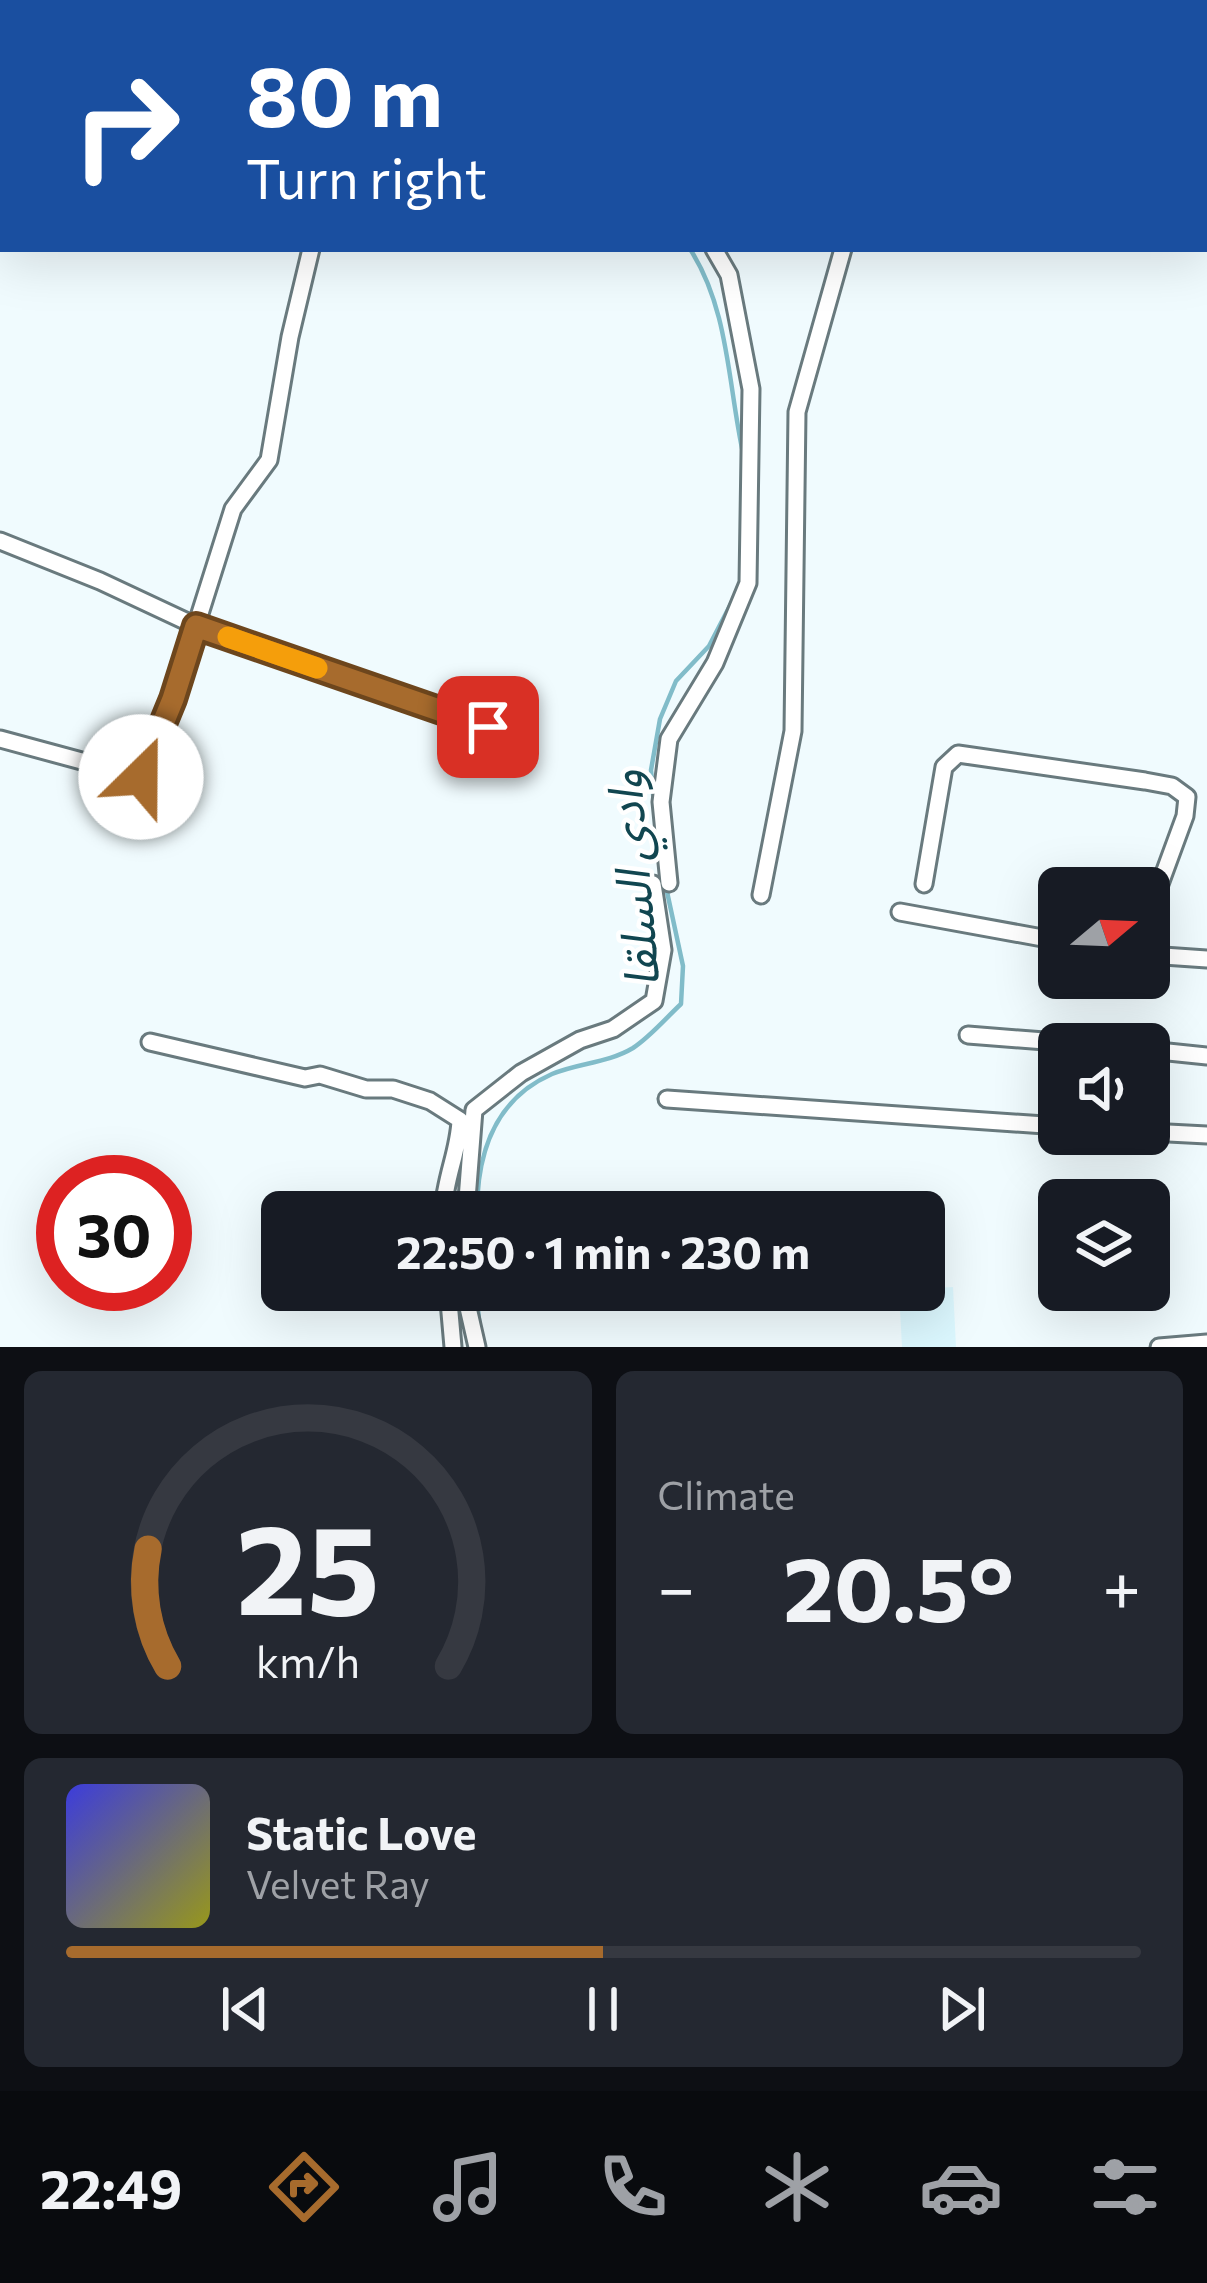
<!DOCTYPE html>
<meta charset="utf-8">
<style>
:root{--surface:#171b24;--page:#242831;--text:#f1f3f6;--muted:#9ea1a6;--line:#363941;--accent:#a76b2d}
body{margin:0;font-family:Commissioner,"Noto Sans Arabic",sans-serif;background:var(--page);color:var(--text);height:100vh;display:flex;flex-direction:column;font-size:45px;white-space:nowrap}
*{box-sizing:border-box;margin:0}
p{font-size:39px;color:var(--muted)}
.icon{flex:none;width:66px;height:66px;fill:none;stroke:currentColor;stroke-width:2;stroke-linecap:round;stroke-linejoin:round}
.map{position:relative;height:1347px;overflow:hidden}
.drawer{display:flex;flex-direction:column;gap:24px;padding:24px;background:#0d0f14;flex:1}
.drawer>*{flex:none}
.top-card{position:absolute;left:0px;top:0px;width:1209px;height:252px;box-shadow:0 12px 48px #0002;background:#1a4fa0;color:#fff;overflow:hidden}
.needle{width:78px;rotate:71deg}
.tools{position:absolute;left:1038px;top:867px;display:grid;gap:24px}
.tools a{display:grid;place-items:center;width:132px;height:132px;border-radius:18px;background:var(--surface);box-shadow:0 12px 48px #0002;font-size:60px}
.speed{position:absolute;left:36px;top:1155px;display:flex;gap:24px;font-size:60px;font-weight:700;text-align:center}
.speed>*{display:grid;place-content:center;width:156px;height:156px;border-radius:50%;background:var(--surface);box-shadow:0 12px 48px #0002;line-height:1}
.speed .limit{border:18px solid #d22;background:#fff;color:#111}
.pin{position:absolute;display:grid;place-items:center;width:102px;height:102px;color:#fff;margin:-51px;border-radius:24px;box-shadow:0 6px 18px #0006}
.me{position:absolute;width:132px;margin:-66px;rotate:23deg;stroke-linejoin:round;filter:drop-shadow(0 0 9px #0008)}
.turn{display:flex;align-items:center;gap:42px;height:252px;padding:0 48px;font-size:54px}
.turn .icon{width:156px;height:156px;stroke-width:2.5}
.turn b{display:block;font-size:84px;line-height:102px}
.big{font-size:90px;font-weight:700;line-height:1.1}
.drawer .tile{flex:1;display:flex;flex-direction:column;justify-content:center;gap:18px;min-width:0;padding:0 42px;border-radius:18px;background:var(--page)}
.drawer .dial{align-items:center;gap:0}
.dial svg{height:312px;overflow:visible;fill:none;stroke:var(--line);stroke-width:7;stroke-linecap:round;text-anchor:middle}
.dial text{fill:var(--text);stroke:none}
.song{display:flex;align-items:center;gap:36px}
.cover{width:144px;height:144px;border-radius:18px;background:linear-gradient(135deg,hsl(240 70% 55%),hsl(60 70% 35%))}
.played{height:12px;border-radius:6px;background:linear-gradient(90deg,var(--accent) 50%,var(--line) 50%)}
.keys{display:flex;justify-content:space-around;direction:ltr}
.heat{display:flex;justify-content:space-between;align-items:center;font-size:66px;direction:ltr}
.drawer .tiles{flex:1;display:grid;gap:24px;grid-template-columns:1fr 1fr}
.tile:last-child{grid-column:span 2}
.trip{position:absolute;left:261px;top:1191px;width:684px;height:120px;border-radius:18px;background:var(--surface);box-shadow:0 12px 48px #0002;font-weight:700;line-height:120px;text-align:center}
.tab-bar{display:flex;height:192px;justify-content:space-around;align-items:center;background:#090b0e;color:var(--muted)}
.tab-bar .icon{width:84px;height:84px}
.tab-bar .active{color:var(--accent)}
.tab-bar b{font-size:54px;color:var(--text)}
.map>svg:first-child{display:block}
.built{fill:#dbf7fe}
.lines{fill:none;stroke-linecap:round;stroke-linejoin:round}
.stream{stroke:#81bcc9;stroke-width:4.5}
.minor-casing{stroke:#697a7e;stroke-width:21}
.minor{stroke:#fff;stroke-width:15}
.route-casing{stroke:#6d461d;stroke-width:30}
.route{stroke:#a76b2d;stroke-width:21}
.slow{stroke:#f59e0b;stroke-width:21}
.labels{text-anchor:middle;stroke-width:9;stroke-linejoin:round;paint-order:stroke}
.water-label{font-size:48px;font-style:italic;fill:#114650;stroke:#fff}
</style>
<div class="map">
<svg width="1207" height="1347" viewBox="0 0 1207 1347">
<rect width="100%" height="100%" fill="#f0fbfe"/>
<path class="built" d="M953 1287 956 1347H902L899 1290Z"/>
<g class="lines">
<path class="stream" d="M170 0 172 3
M690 249C729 309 728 385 743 453
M654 805 651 770 660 719 676 681 709 646 736 594
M477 1212C477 1153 495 1099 552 1074 578 1063 608 1063 633 1048 650 1037 666 1018 681 1004L683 966 666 887
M476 1290 480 1329"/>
<defs>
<path id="minor" d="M602 0 612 3
M484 3 485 0
M552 3 553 0
M625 3 626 0
M834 3 835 0
M921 3 922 0
M1066 3 1067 0
M1150 3 1151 0
M1206 115H1207
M1206 214 1207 215
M0 541 100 581 196 626 527 741
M0 739 141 777 173 699 233 509 269 460 290 337 311 249
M669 883 661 802 669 739 715 663 748 583 751 389 729 275 714 249
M924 884 944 767 958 754 1145 781 1172 786 1187 797 1185 816 1149 914
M761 895 793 731 797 412 843 249
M900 912 1059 941
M1149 955 1207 959
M968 1035 1083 1044
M150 1042 305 1078 320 1075 366 1089H393L430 1101 460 1120C459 1151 445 1177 443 1212
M1149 1050 1207 1056
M667 1099 1059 1126
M1149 1132 1207 1135
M466 1212 474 1110 521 1073 580 1040 613 1029 654 1001 663 950 653 884
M448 1290 453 1347
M464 1290 477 1347
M1159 1347 1207 1343"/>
</defs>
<use href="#minor" class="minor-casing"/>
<use href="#minor" class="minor"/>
</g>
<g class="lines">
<defs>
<path id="route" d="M141 777 173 699 196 626 488 727"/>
</defs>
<use href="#route" class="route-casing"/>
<use href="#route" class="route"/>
<path class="slow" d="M228 637 317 668"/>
</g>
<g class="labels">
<g class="water-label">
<text transform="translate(633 879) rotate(-95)" y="17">وادي السلقا</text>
</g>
</g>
</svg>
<div class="tools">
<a><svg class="needle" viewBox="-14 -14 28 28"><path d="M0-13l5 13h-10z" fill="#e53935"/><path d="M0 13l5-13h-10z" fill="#9ea1a6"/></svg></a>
<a><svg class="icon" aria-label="sound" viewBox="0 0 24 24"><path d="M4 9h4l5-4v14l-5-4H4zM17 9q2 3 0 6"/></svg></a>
<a><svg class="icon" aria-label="layers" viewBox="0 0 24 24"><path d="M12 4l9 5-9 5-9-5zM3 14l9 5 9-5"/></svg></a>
</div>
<div class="speed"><div class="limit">30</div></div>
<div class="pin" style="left:488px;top:727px;background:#d93025"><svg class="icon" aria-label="arrive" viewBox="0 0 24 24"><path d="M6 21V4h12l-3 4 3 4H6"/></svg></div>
<svg class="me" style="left:141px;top:777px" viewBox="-20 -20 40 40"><circle r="19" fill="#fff"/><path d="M0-13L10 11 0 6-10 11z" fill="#a76b2d"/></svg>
<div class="trip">22:50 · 1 min · 230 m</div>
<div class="top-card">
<div class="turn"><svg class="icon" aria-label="right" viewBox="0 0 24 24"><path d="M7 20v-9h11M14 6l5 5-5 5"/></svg><div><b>80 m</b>Turn right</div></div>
</div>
</div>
<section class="drawer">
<div class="tiles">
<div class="tile dial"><svg viewBox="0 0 100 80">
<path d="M14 69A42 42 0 1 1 86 69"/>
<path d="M14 69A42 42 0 0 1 9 39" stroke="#a76b2d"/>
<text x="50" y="56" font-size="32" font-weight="700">25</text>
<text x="50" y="72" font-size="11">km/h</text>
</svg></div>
<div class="tile"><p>Climate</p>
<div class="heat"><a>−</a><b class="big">20.5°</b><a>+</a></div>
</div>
<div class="tile">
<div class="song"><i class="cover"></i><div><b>Static Love</b><p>Velvet Ray</p></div></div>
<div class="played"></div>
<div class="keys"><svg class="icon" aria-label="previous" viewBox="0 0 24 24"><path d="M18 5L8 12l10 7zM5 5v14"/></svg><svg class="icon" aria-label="pause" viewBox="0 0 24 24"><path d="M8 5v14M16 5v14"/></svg><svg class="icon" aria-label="next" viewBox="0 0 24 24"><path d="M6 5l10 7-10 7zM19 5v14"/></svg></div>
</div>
</div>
</section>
<nav class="tab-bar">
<b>22:49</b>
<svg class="icon active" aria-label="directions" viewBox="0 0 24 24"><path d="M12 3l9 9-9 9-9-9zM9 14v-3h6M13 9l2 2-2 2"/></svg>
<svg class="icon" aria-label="music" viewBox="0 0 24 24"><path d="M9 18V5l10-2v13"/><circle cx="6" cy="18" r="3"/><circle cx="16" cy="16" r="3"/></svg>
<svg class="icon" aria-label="phone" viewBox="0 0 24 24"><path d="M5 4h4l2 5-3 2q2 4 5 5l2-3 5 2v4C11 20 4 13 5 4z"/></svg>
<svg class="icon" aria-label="climate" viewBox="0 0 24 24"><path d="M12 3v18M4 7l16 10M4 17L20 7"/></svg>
<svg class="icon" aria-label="car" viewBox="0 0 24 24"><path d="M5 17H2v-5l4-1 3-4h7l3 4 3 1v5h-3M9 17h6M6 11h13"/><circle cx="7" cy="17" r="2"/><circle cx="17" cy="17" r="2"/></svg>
<svg class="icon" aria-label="filters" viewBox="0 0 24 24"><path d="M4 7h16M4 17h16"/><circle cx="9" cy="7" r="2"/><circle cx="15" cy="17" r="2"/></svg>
</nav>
